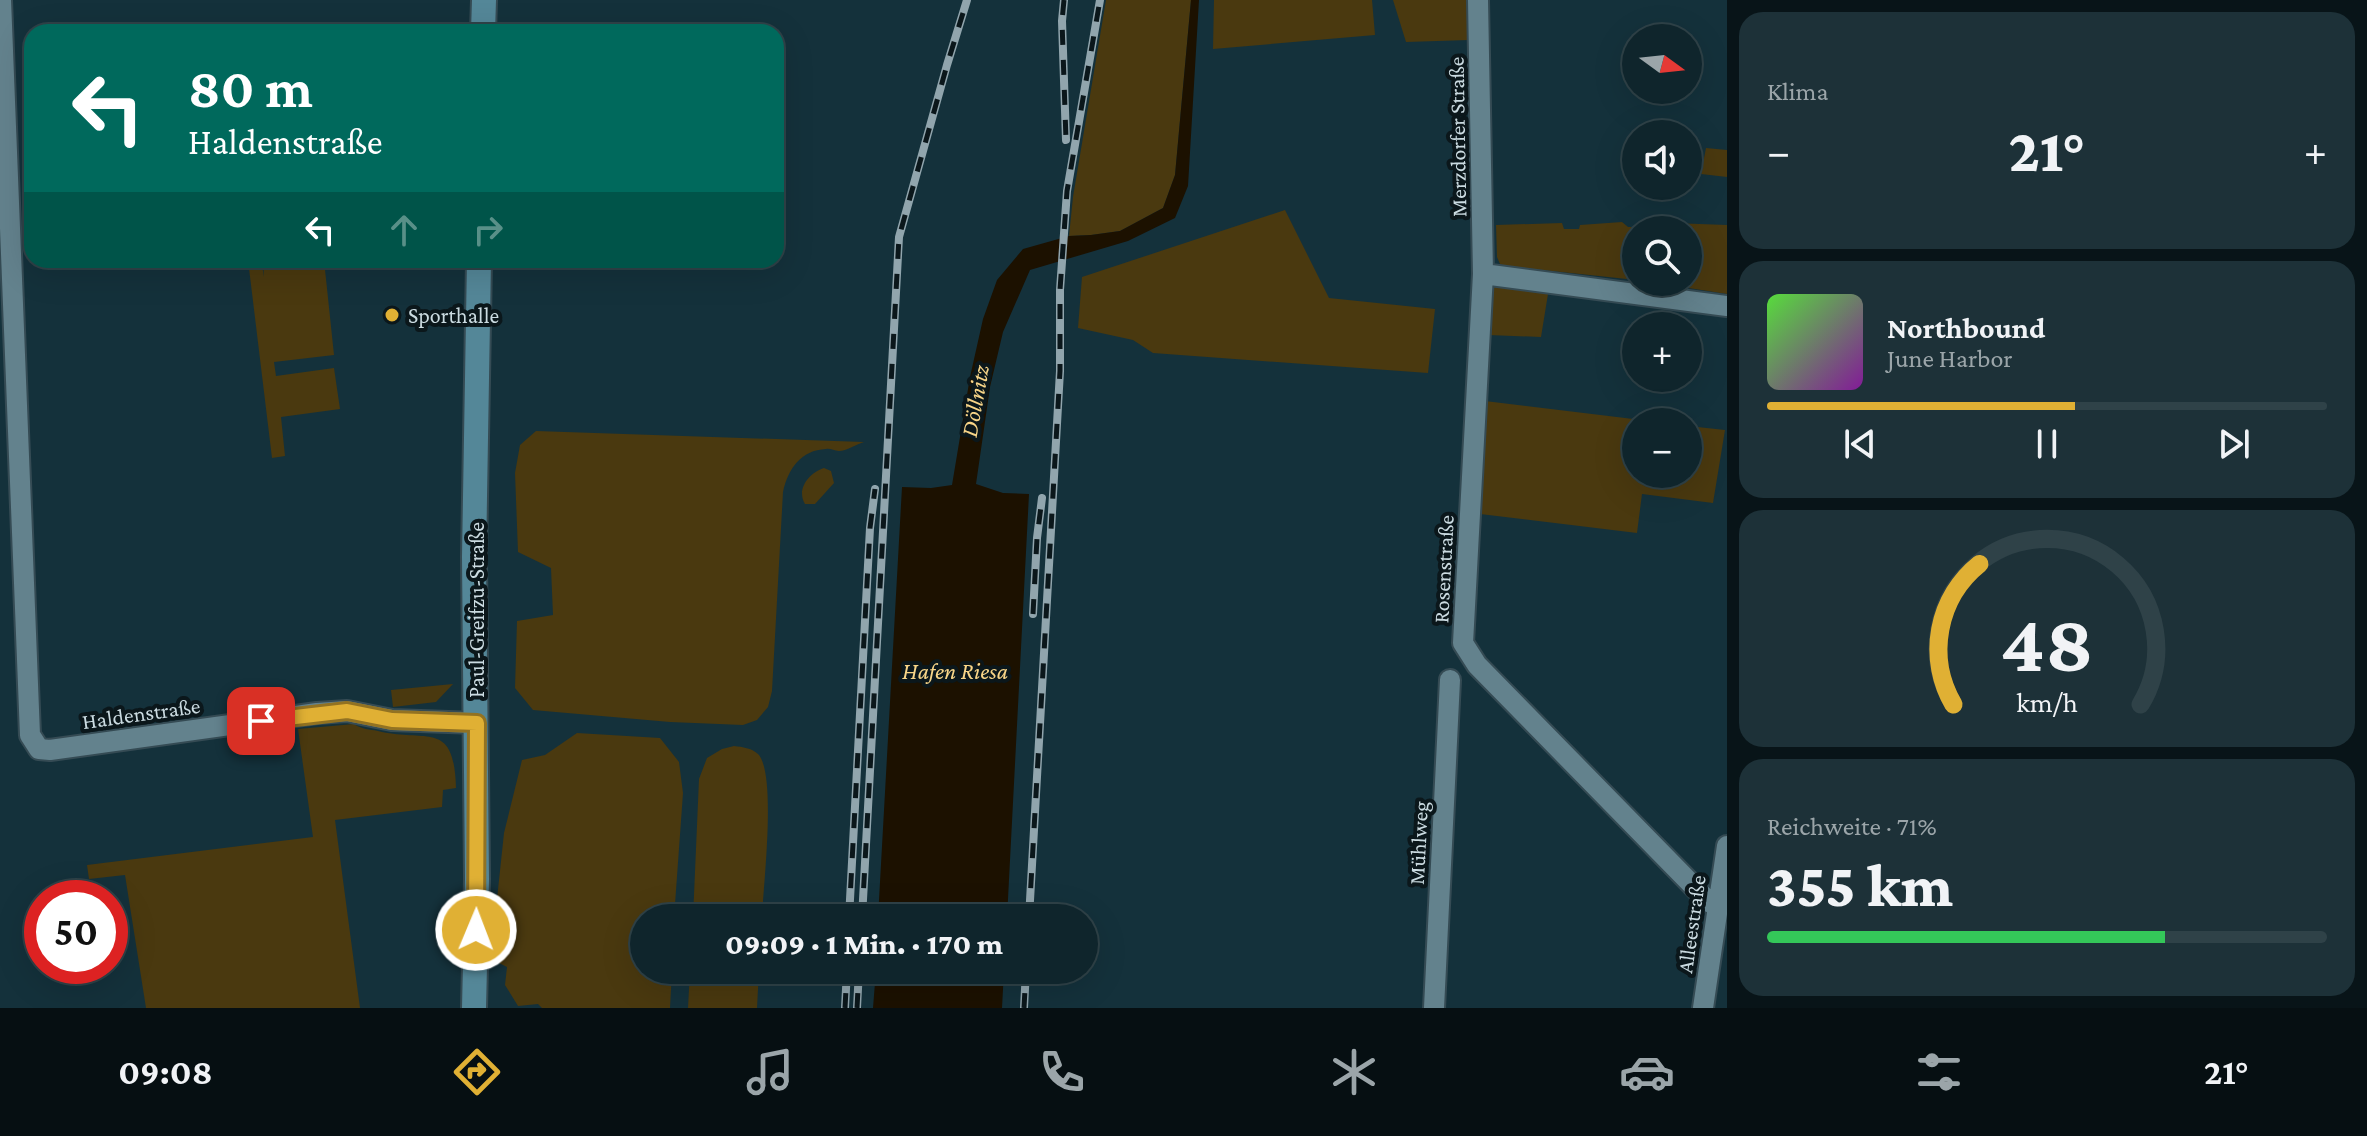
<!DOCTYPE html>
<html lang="de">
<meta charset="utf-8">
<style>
:root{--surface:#0f252c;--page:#1d3138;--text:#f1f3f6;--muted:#9ba5a9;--line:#2f4248;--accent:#e0b034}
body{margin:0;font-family:"Crimson Pro",serif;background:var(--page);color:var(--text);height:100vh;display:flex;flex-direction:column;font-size:30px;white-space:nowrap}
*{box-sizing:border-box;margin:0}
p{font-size:26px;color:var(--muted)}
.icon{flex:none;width:44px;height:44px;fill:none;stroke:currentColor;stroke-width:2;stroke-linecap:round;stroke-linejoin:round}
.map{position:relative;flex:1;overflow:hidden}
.sheet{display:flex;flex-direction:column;gap:12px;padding:12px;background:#081418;width:640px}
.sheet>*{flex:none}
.hud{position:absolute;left:24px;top:24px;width:760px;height:244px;border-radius:24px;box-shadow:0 8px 32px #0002,0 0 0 2px var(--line);background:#00695c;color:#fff;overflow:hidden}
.needle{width:52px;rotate:105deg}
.tools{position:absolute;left:1622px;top:24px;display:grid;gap:16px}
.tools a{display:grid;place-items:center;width:80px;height:80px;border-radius:50%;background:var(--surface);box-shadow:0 8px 32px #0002,0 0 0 2px var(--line);font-size:40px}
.speed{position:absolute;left:24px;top:880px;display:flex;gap:16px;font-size:40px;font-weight:700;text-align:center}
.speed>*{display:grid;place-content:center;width:104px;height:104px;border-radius:50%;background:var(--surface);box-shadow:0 8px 32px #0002,0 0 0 2px var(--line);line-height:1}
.speed .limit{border:12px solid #d22;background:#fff;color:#111}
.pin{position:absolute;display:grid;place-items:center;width:68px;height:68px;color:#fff;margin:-34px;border-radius:16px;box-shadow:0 4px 12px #0006}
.me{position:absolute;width:88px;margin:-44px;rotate:1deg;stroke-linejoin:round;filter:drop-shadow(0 0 6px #0008)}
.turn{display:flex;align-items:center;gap:28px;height:168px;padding:0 32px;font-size:36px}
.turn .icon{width:104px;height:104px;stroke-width:2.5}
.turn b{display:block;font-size:56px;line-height:68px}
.lanes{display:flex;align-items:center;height:76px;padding:0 32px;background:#0003;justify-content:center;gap:40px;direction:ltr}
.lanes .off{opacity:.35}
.big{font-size:60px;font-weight:800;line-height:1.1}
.sheet .widget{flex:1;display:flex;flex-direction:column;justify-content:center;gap:12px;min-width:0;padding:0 28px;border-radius:24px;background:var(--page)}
.sheet .dial{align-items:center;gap:0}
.dial svg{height:208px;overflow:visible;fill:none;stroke:var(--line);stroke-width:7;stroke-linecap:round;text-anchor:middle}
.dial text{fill:var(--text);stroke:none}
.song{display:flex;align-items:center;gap:24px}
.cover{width:96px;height:96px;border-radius:12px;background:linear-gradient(135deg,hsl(110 70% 55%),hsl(290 70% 35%))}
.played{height:8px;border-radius:4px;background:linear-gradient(90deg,var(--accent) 55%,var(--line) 55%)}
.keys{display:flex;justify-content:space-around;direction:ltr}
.heat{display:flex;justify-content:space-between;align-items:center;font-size:44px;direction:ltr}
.charge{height:12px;border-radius:6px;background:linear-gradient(90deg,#34c759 71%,var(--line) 0)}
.trip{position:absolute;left:630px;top:904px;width:468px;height:80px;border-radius:40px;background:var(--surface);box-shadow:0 8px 32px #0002,0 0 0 2px var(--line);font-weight:800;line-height:80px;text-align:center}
.menu{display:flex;height:128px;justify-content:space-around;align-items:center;background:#060f12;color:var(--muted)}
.menu .icon{width:56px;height:56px}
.menu .on{color:var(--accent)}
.menu b{font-size:36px;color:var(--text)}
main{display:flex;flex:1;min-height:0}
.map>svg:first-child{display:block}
.green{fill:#4a390f}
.water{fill:#1c1100}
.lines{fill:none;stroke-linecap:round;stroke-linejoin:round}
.street-casing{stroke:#354b54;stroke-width:24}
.secondary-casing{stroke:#354b54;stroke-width:28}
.street{stroke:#63828d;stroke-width:20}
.secondary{stroke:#548798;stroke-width:24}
.rail-casing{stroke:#91a5ad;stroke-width:8}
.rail{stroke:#0b171b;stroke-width:5;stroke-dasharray:15;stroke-linecap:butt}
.route-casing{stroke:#927222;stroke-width:20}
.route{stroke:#e0b034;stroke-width:14}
.poi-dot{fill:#e0b034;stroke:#0b171b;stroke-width:3}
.labels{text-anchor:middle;stroke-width:8;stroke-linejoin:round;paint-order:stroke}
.street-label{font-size:22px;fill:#cbdbe1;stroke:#0b171b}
.poi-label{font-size:22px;fill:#cbdbe1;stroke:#0b171b;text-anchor:start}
.water-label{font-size:24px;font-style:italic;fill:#f8d588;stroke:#0b171b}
</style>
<main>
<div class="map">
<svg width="1727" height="1008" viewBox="0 0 1727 1008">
<rect width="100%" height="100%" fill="#14313b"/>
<path class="green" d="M1106 0H1191L1175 175 1163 208 1120 231 1091 235 1069 236 1073 197Z
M1214 0H1372L1375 35 1213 49Z
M1393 0H1467L1469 40 1406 42Z
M1706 148 1727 150V177L1701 174Z
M1285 210 1329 298 1435 309 1428 373 1153 353 1133 340 1078 328 1082 277Z
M1622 222 1628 227H1643L1644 222 1727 225V294L1650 282H1688V230H1636V280L1506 266 1500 264 1497 257 1496 225 1562 223 1564 229H1579L1580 225Z
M248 260H261L264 277 263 260H324L334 355 274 362 276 376 334 368 340 409 281 417 285 456 272 458Z
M1498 285 1548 294 1541 337 1488 335 1493 287Z
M1485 401 1658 422H1636V474H1688V426L1725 430 1713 503 1642 494 1637 533 1480 514Z
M536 431 864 442C857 444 846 451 839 451 834 451 830 448 826 449 801 450 788 469 783 492L772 691 768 707 757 720 743 725 670 722 533 710 515 688 517 621 553 615 551 568 518 552 515 473 520 445Z
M824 468 831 471 834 483 815 504H805C796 489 809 473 824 468Z
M453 684 436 702 393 707 391 690Z
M354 724C363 730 369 729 378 731 428 743 454 719 456 788L443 790 442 807 335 820 360 1008H146L125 875 89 879 87 865 313 837 298 729Z
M577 733 660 738 679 762 683 793 674 918H644V970H672L670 1008H542L538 1004 518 1006 505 985 507 967 499 963 497 899 504 833 522 760 545 755Z
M734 746C743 747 751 748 758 754 777 773 763 888 762 918H693L699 779 707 758 722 749Z
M690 970H759L757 1008H688Z"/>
<path class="water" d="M1191 0H1199L1188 186 1175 218 1128 241 1030 270 1003 332 990 387 976 484 1003 493 1029 494 1007 918H878L902 487 931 488 952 485 970 377 983 319 997 280 1023 249 1069 236 1091 235 1120 231 1163 208 1175 175Z
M876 970H1004L1002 1008H873Z"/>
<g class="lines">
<defs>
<path id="street" d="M1 0 30 735 39 749 50 750 317 713 347 711 392 720 477 723
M1478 0 1483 274 1463 643 1477 665 1709 902 1718 906
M1483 274 1727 306
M1434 1008 1450 680
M1703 1008 1727 846"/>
<path id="secondary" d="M483 32 484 0
M474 1008 477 879 474 557 479 260"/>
</defs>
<use href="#street" class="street-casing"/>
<use href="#secondary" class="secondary-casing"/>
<use href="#street" class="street"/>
<use href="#secondary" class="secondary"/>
<defs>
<path id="rail" d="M1064 0 1062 21 1066 140
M1033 614 1037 538 1042 498
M849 918 870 528 875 489
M862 918 899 237 947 65 967 0
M1029 918 1060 371V290L1067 191 1100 0
M845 1008 847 970
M857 1008 859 970
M1024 1008 1026 970"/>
</defs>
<use href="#rail" class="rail-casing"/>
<use href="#rail" class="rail"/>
</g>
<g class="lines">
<defs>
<path id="route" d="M261 721 347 711 392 720 477 723 476 930"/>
</defs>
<use href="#route" class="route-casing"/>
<use href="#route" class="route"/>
</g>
<circle class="poi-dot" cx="392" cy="315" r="8"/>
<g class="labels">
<g class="street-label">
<text transform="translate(1457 137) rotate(-91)" y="8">Merzdorfer Straße</text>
<text transform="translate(1443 569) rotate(-87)" y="8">Rosenstraße</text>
<text transform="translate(476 610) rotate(-90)" y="8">Paul-Greifzu-Straße</text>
<text transform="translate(141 713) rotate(-8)" y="8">Haldenstraße</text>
<text transform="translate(1418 843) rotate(-87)" y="8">Mühlweg</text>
<text transform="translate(1691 924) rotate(-82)" y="8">Alleestraße</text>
</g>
<g class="poi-label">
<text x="408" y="323">Sporthalle</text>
</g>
<g class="water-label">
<text transform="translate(975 401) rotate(-80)" y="8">Döllnitz</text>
<text x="955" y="679">Hafen Riesa</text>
</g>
</g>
</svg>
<div class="tools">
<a><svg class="needle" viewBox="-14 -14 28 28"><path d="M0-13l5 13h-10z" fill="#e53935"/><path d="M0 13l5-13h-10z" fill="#9ba5a9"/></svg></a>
<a><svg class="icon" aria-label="sound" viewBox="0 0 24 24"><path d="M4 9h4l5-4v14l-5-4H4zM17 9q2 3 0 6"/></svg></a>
<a><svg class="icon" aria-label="search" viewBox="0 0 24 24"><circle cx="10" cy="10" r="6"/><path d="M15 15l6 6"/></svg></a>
<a>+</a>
<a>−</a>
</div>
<div class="speed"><div class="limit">50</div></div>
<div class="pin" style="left:261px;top:721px;background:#d93025"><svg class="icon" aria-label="arrive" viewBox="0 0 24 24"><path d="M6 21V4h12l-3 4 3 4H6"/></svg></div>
<svg class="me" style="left:476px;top:930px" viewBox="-20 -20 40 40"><circle r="17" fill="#e0b034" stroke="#fff" stroke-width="3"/><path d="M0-11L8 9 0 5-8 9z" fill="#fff"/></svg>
<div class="trip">09:09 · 1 Min. · 170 m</div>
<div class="hud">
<div class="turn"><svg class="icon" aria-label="left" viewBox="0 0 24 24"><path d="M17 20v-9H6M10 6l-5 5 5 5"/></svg><div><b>80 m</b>Haldenstraße</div></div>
<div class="lanes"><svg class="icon" aria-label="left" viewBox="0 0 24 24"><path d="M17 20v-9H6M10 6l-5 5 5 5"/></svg><svg class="icon off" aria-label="ahead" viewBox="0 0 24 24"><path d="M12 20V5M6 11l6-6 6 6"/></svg><svg class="icon off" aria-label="right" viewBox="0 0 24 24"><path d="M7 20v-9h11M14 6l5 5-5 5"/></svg></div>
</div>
</div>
<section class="sheet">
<div class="widget"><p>Klima</p>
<div class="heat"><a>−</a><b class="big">21°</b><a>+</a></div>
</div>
<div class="widget">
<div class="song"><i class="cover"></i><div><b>Northbound</b><p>June Harbor</p></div></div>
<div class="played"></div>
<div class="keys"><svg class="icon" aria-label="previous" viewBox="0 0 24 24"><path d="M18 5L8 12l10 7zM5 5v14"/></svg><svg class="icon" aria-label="pause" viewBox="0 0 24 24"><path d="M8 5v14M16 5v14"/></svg><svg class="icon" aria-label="next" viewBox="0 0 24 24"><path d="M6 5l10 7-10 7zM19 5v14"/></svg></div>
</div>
<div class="widget dial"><svg viewBox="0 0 100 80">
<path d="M14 69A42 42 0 1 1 86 69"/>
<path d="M14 69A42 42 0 0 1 24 15" stroke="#e0b034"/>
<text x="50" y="56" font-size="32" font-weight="700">48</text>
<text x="50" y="72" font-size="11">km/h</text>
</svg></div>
<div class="widget"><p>Reichweite · 71%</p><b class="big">355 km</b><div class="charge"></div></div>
</section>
</main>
<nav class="menu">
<b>09:08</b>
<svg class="icon on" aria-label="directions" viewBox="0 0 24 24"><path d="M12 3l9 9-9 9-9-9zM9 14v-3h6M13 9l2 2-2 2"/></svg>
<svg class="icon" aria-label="music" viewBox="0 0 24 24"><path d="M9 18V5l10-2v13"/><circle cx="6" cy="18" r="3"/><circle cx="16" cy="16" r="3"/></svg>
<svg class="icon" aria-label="phone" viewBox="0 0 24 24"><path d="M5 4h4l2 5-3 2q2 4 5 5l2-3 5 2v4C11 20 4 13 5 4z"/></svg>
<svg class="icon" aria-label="climate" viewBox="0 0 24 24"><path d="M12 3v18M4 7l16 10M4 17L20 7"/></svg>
<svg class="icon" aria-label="car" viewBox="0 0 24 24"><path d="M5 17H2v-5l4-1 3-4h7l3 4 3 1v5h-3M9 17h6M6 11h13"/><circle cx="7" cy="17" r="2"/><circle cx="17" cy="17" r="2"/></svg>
<svg class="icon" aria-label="filters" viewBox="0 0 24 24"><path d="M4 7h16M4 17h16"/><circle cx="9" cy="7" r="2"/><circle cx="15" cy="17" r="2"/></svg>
<b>21°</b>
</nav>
